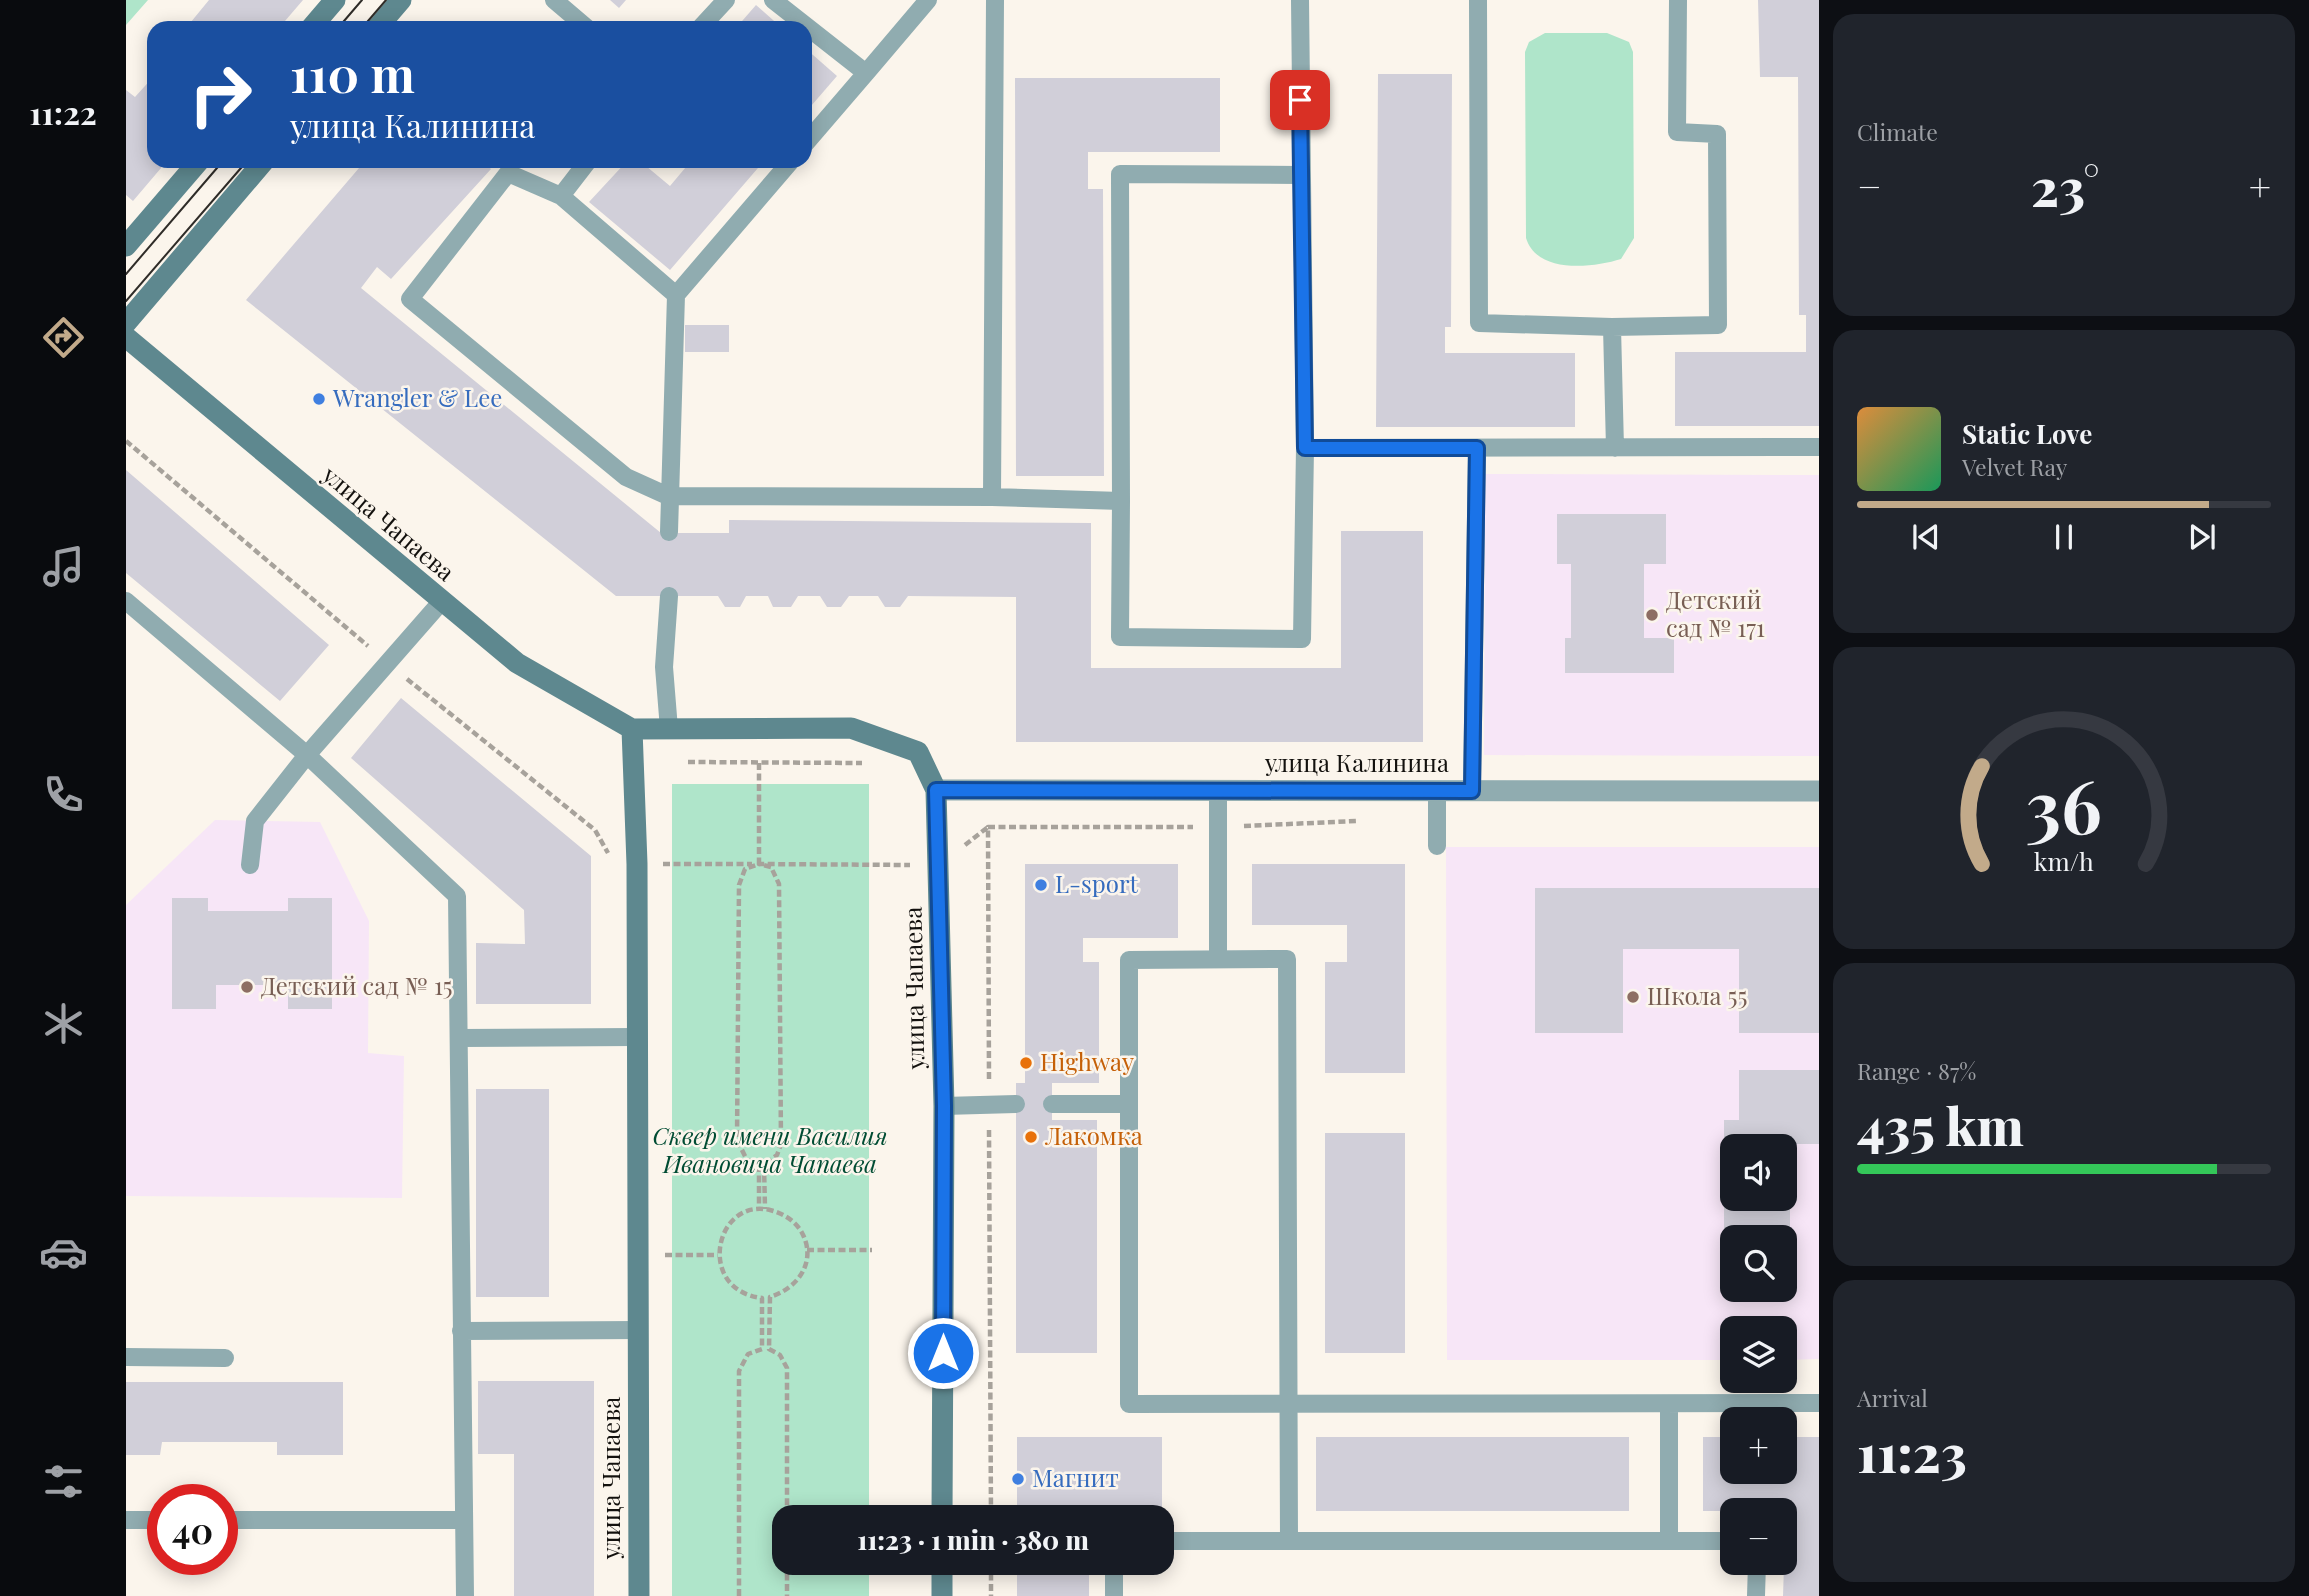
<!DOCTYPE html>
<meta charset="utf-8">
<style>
:root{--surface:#171b24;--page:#20242c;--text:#f1f3f6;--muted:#9ea1a6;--line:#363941;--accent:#c2aa8a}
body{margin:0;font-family:"Playfair Display",serif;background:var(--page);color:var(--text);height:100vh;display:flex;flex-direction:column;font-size:26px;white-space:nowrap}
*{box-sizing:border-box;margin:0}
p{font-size:23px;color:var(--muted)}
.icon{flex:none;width:38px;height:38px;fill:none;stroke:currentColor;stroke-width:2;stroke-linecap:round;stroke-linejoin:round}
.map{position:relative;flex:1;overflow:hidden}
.side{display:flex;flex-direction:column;gap:14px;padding:14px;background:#0d0f14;width:490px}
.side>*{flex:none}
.top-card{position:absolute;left:21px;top:21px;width:665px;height:147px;border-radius:21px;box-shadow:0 4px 18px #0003;background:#1a4fa0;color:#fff;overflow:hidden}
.controls{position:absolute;left:1594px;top:1134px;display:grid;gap:14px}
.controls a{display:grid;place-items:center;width:77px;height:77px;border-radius:14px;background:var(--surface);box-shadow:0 4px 18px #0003;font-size:35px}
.speed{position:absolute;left:21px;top:1484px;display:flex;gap:14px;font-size:35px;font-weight:700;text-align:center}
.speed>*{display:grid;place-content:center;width:91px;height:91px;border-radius:50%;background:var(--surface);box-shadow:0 4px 18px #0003;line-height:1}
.speed .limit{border:10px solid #d22;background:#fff;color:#111}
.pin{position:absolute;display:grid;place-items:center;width:60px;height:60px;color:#fff;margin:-30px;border-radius:14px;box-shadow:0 4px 10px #0006}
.me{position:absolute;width:77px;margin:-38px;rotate:0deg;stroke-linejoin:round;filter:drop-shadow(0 0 5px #0008)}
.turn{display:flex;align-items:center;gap:24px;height:147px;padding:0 28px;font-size:32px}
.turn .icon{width:91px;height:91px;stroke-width:2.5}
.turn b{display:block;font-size:49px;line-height:60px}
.big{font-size:52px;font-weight:800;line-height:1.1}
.side .card{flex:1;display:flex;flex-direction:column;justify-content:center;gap:10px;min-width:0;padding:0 24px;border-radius:21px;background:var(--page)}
.side .dial{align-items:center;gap:0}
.dial svg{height:182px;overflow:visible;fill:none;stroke:var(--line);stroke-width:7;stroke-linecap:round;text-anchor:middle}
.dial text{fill:var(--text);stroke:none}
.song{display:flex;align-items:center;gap:21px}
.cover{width:84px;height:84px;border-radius:10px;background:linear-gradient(135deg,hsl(30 70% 55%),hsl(150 70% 35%))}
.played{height:7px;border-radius:4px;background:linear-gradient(90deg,var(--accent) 85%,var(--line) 85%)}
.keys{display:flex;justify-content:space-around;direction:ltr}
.heat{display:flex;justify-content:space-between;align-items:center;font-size:38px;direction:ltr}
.charge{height:10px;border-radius:5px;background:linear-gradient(90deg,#34c759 87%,var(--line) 0)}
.trip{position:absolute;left:646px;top:1505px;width:402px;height:70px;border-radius:21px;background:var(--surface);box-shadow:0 4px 18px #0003;font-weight:800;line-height:70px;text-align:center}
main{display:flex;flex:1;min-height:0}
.dock{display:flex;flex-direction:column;width:126px;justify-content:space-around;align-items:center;background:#090b0e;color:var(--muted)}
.dock .icon{width:49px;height:49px}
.dock .active{color:var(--accent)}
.dock b{font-size:32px;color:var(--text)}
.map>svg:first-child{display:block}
.education{fill:#f7e6f7;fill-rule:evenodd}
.green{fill:#afe5ca}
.building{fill:#d1cfd9;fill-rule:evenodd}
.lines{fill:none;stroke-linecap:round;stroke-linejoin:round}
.path{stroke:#a7a29b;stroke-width:4.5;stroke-dasharray:7 3.5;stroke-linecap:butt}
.lane{stroke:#90acb0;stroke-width:18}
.street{stroke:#90acb0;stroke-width:21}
.secondary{stroke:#5e888f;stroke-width:21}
.tram{stroke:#2f2c28;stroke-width:2}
.route-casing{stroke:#114b97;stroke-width:18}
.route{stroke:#1a73e8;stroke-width:12}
.shop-dot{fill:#3f7fe0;stroke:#fbf5ec;stroke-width:2.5}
.education-dot{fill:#8d6e63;stroke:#fbf5ec;stroke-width:2.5}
.food-dot{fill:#e8710a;stroke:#fbf5ec;stroke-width:2.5}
.labels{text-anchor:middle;stroke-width:5;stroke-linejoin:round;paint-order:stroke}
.shop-label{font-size:24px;fill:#366cbe;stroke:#fbf5ec;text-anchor:start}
.street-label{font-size:24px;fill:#13110e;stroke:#fbf5ec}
.education-label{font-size:24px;fill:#785e54;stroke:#fbf5ec;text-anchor:start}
.food-label{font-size:24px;fill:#c56008;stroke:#fbf5ec;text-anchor:start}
.park-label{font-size:24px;font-style:italic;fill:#004c33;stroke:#fbf5ec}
</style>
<main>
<nav class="dock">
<b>11:22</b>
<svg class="icon active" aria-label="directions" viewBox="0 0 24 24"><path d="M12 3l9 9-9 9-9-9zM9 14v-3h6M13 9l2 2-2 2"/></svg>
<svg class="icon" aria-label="music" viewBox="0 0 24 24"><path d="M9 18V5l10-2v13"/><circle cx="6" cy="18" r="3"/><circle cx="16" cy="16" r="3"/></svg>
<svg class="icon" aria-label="phone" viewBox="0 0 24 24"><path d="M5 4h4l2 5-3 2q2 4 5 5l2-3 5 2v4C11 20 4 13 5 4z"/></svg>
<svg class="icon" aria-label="climate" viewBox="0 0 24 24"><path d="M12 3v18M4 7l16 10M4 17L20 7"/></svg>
<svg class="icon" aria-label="car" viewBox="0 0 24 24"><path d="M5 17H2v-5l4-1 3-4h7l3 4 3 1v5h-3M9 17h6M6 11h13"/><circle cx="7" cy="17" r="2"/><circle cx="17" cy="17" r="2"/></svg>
<svg class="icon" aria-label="filters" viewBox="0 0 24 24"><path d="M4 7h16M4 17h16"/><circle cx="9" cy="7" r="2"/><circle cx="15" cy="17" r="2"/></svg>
</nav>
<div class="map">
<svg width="1693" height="1596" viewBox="0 0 1693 1596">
<rect width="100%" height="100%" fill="#fbf5ec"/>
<path class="education" d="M1359 474 1693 475V756L1358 755Z
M89 820 194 822 243 921 242 1053 278 1056 276 1198 0 1196V905Z
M1320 847H1693V1359L1659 1360V1328H1606V1360H1321ZM1606 1146H1659V1199H1606ZM1606 1237H1659V1290H1606Z"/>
<path class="green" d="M0 0H22L0 25Z
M1419 33H1481L1503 42 1507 52 1508 238 1495 259C1466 268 1411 274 1400 238L1399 52 1403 42Z
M546 784H743V1517H658V1563H743V1596H546Z"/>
<path class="building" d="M83 0H177L153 28H60Z
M484 0H500L493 8Z
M1632 0H1693V426H1549V352H1680V315H1673L1672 77H1634Z
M630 5 656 28H610Z
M679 48 711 76 679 113Z
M1252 74H1326L1325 327H1319V353H1449V427H1250Z
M28 76V161H41L7 201 0 195V90L9 97Z
M889 78H1094V152H962V189H977L978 476H890Z
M239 161H355L365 169 265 279 251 267 235 288 535 533H603V520L965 523V668H1215V531H1297V742H890V597L782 596 774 607H759L752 596H723L715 607H701L694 596H672L665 607H647L642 596H620L614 607H599L592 596H490L120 300Z
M402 161H417L411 168Z
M501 161H514L544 186 565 161H638L544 270 463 202Z
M559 325H603V352H559Z
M0 470 203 645 154 701 0 573Z
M1431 514H1540V564H1518V638H1548V673H1439V638H1445V564H1431Z
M275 698 465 856V1004H350V943L399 944 398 910 225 758Z
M899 864H1052V938H957V962H973V1083H926V1120H971V1353H890V1083H899Z
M1126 864H1279V1073H1199V962H1221V925H1126Z
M1409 888H1693V1033H1613V949H1497V1033H1409Z
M46 898H82V911H162V898H206V1009H162V985H90V1009H46Z
M1613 1070H1693V1144H1664V1242H1659V1237H1606V1242H1598V1120H1613ZM1606 1146H1659V1199H1606Z
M350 1089H423V1297H350Z
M1199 1133H1279V1353H1199Z
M352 1381H468V1596H388V1454H352Z
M0 1382H217V1455H151V1442H36L34 1455H0Z
M891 1437H1036V1511H949V1517H891Z
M1190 1437H1503V1511H1190Z
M1577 1437H1606V1472H1659V1437H1693V1596H1657L1659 1535H1664V1511H1577Z
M891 1563H963V1596H891Z"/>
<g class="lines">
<path class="path" d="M0 441 242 646
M281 679 469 830 482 853
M562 762 736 763
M633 763V864L619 869 613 885 611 1140 621 1160 638 1165 651 1155 655 1144 653 884 645 867 633 864 784 865
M1118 826 1231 821
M839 845 862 827
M537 864H626
M863 1079 862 827H1067
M863 1130 865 1517
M633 1165V1209
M638 1165 639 1209
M681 1250H746
M539 1255H592
M661 1563V1596
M865 1563V1596
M613 1596V1371L622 1354 636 1349V1298C569 1290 589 1197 644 1210 656 1213 668 1220 675 1231 692 1260 673 1288 644 1297L643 1349 654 1355 661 1368V1517"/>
<path class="lane" d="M428 0 461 28
M647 0 740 73 679 144
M1352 0 1353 323 1486 327 1592 325 1591 134 1551 132 1552 0
M574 28 600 0
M740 73 802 0
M462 161 435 196 550 295 665 161
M435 196 382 173 284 299 500 477 542 496 866 497 995 501 994 174 1174 175
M1486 327 1489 448
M1179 448 1693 447
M866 497 869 0
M995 501 994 637 1176 639 1179 448 1174 0
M543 532 550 295
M543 596 538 667 543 729
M0 601 181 755 315 602
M1311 791V846
M1346 791 1351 448
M124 865 129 821 181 755 331 896 339 1596
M1092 959V790
M334 1038 509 1037
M926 1104H1003V960L1161 959 1163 1541
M1003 1104V1404L1693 1403
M818 1106 890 1104
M335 1331 512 1330
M0 1357 99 1358
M1543 1404V1541
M0 1520H37
M96 1520H338
M1036 1541H1606
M988 1563V1596
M1630 1596 1631 1563"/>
<path class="street" d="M810 790 1693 791"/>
<path class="secondary" d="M185 28 209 0
M251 28 275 0
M0 246 73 161
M0 323 138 161
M0 337 391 663 506 729 725 728 792 752 810 790 818 1106 816 1517
M506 729 511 864 513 1596
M816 1596V1563"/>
<path class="tram" d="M212 28 236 0
M236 28 260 0
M0 274 97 161
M0 301 121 161"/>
</g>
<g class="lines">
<defs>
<path id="route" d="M817 1353 818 1106 810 790 1346 791 1351 448H1179L1174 100"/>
</defs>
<use href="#route" class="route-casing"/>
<use href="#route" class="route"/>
</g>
<g class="shop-dot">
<circle cx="193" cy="399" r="7"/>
<circle cx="915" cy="885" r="7"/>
<circle cx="892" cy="1479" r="7"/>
</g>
<g class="education-dot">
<circle cx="1526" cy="615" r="7"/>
<circle cx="121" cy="987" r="7"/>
<circle cx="1507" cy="997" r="7"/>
</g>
<g class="food-dot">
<circle cx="900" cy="1063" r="7"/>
<circle cx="905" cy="1137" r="7"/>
</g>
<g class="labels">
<g class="shop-label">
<text x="207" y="407">Wrangler &amp; Lee</text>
<text x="929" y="893">L-sport</text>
<text x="906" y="1487">Магнит</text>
</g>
<g class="street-label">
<text transform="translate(262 524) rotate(40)" y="8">улица Чапаева</text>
<text x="1231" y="772">улица Калинина</text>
<text transform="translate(789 988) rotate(-91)" y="8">улица Чапаева</text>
<text transform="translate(486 1478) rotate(-90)" y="8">улица Чапаева</text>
</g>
<g class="education-label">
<text x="1540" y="609">Детский<tspan x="1540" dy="28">сад № 171</tspan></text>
<text x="135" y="995">Детский сад № 15</text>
<text x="1521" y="1005">Школа 55</text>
</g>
<g class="food-label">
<text x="914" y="1071">Highway</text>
<text x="919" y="1145">Лакомка</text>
</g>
<g class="park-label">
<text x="644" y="1145">Сквер имени Василия<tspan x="644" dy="28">Ивановича Чапаева</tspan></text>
</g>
</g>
</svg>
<div class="controls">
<a><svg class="icon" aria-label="sound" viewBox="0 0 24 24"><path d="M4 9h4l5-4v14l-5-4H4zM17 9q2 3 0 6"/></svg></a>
<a><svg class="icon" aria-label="search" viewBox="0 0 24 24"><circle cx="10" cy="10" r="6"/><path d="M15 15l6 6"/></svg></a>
<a><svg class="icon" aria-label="layers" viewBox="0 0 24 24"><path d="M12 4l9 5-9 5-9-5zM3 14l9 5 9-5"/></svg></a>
<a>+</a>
<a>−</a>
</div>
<div class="speed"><div class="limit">40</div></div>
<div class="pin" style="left:1174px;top:100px;background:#d93025"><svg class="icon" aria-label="arrive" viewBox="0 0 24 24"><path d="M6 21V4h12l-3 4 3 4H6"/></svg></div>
<svg class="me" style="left:817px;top:1353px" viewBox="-20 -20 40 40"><circle r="17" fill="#1a73e8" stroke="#fff" stroke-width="3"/><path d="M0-11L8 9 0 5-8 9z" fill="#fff"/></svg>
<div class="trip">11:23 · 1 min · 380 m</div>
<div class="top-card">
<div class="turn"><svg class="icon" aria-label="right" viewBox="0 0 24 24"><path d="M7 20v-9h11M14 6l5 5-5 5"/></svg><div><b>110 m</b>улица Калинина</div></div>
</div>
</div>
<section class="side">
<div class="card"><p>Climate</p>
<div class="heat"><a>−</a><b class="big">23°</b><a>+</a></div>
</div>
<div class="card">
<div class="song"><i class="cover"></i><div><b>Static Love</b><p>Velvet Ray</p></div></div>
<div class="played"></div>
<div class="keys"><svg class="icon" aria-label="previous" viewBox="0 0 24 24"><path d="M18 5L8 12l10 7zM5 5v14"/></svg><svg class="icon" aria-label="pause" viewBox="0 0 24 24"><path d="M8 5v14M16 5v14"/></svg><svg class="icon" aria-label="next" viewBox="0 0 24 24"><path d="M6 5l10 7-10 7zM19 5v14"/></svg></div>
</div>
<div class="card dial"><svg viewBox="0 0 100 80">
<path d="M14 69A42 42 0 1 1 86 69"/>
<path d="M14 69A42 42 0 0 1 14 26" stroke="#c2aa8a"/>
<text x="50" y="56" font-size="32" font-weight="700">36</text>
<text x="50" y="72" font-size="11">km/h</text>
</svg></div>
<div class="card"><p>Range · 87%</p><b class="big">435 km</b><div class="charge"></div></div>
<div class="card"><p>Arrival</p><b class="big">11:23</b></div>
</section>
</main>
